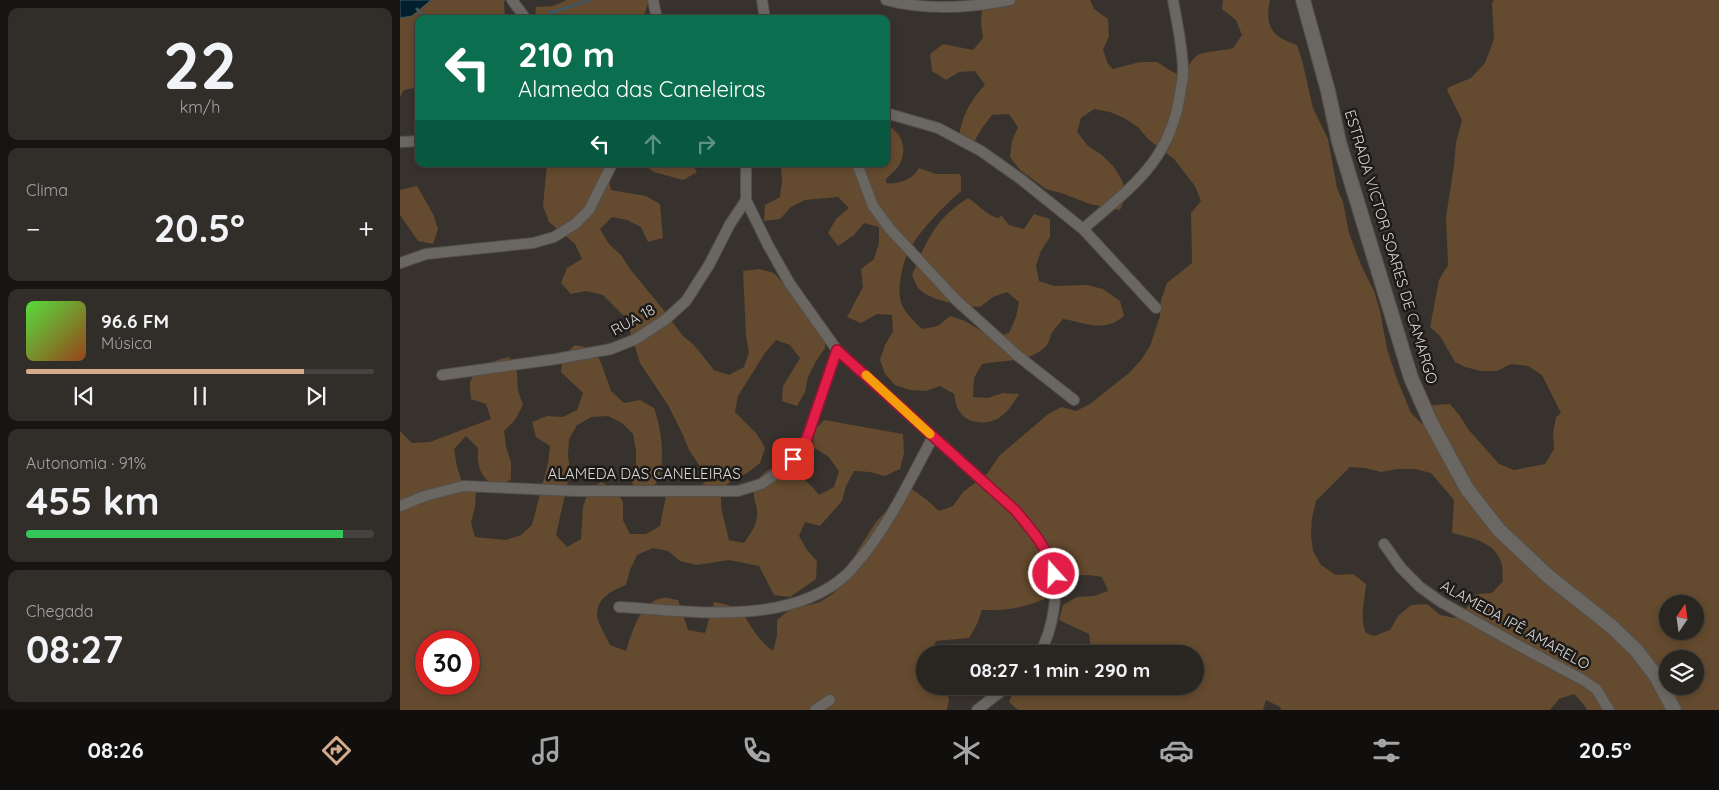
<!DOCTYPE html>
<html lang="pt">
<meta charset="utf-8">
<style>
:root{--surface:#292622;--page:#312e2a;--text:#f1f3f6;--muted:#a5a5a5;--line:#454340;--accent:#d6ab8b}
body{margin:0;font-family:Quicksand,sans-serif;background:var(--page);color:var(--text);height:100vh;display:flex;flex-direction:column;font-size:19px;white-space:nowrap}
*{box-sizing:border-box;margin:0}
p{font-size:16px;color:var(--muted)}
.icon{flex:none;width:28px;height:28px;fill:none;stroke:currentColor;stroke-width:2;stroke-linecap:round;stroke-linejoin:round}
.map{position:relative;flex:1;overflow:hidden}
.drawer{display:flex;flex-direction:column;gap:8px;padding:8px;background:#171513;width:400px}
.drawer>*{flex:none}
.top-card{position:absolute;left:15px;top:15px;width:475px;height:152px;border-radius:10px;box-shadow:0 2px 8px #0003,0 0 0 1px var(--line);background:#0b6e4f;color:#fff;overflow:hidden}
.needle{width:32px;rotate:13deg}
.buttons{position:absolute;left:1259px;top:595px;display:grid;gap:10px}
.buttons a{display:grid;place-items:center;width:45px;height:45px;border-radius:50%;background:var(--surface);box-shadow:0 2px 8px #0003,0 0 0 1px var(--line);font-size:25px}
.speed{position:absolute;left:15px;top:630px;display:flex;gap:10px;font-size:25px;font-weight:700;text-align:center}
.speed>*{display:grid;place-content:center;width:65px;height:65px;border-radius:50%;background:var(--surface);box-shadow:0 2px 8px #0003,0 0 0 1px var(--line);line-height:1}
.speed .limit{border:8px solid #d22;background:#fff;color:#111}
.pin{position:absolute;display:grid;place-items:center;width:42px;height:42px;color:#fff;margin:-21px;border-radius:10px;box-shadow:0 2px 8px #0006}
.me{position:absolute;width:55px;margin:-28px;rotate:340deg;stroke-linejoin:round;filter:drop-shadow(0 0 4px #0008)}
.turn{display:flex;align-items:center;gap:18px;height:105px;padding:0 20px;font-size:22px}
.turn .icon{width:65px;height:65px;stroke-width:2.5}
.turn b{display:block;font-size:35px;line-height:42px}
.lanes{display:flex;align-items:center;height:48px;padding:0 20px;background:#0003;justify-content:center;gap:25px;direction:ltr}
.lanes .off{opacity:.35}
.big{font-size:38px;font-weight:700;line-height:1.1}
.drawer .tile{flex:1;display:flex;flex-direction:column;justify-content:center;gap:8px;min-width:0;padding:0 18px;border-radius:10px;background:var(--page)}
.drawer .dial{align-items:center;gap:0}
.dial b{font-size:65px;line-height:1}
.song{display:flex;align-items:center;gap:15px}
.cover{width:60px;height:60px;border-radius:8px;background:linear-gradient(135deg,hsl(110 70% 55%),hsl(20 70% 35%))}
.played{height:5px;border-radius:2px;background:linear-gradient(90deg,var(--accent) 80%,var(--line) 80%)}
.keys{display:flex;justify-content:space-around;direction:ltr}
.heat{display:flex;justify-content:space-between;align-items:center;font-size:28px;direction:ltr}
.charge{height:8px;border-radius:4px;background:linear-gradient(90deg,#34c759 91%,var(--line) 0)}
.trip{position:absolute;left:516px;top:645px;width:288px;height:50px;border-radius:25px;background:var(--surface);box-shadow:0 2px 8px #0003,0 0 0 1px var(--line);font-weight:700;line-height:50px;text-align:center}
.tabs{display:flex;height:80px;justify-content:space-around;align-items:center;background:#100f0e;color:var(--muted)}
.tabs .icon{width:35px;height:35px}
.tabs .selected{color:var(--accent)}
.tabs b{font-size:22px;color:var(--text)}
main{display:flex;flex:1;min-height:0}
.map>svg:first-child{display:block}
.green{fill:#644a2e;fill-rule:evenodd}
.water{fill:#021f2d;stroke:#43565f}
.lines{fill:none;stroke-linecap:round;stroke-linejoin:round}
.stream{stroke:#43565f;stroke-width:3}
.street-casing{stroke:#534f4b;stroke-width:12}
.secondary-casing{stroke:#534f4b;stroke-width:16}
.street{stroke:#6a6661;stroke-width:10}
.secondary{stroke:#6a6661;stroke-width:14}
.route-casing{stroke:#92132f;stroke-width:12}
.route{stroke:#e11d48;stroke-width:9}
.slow{stroke:#f59e0b;stroke-width:9}
.labels{text-anchor:middle;stroke-width:5;stroke-linejoin:round;paint-order:stroke}
.street-label{font-size:15px;fill:#dbd8d5;stroke:#1d1b19}
</style>
<main>
<section class="drawer">
<div class="tile dial"><b>22</b><p>km/h</p></div>
<div class="tile"><p>Clima</p>
<div class="heat"><a>−</a><b class="big">20.5°</b><a>+</a></div>
</div>
<div class="tile">
<div class="song"><i class="cover"></i><div><b>96.6 FM</b><p>Música</p></div></div>
<div class="played"></div>
<div class="keys"><svg class="icon" aria-label="previous" viewBox="0 0 24 24"><path d="M18 5L8 12l10 7zM5 5v14"/></svg><svg class="icon" aria-label="pause" viewBox="0 0 24 24"><path d="M8 5v14M16 5v14"/></svg><svg class="icon" aria-label="next" viewBox="0 0 24 24"><path d="M6 5l10 7-10 7zM19 5v14"/></svg></div>
</div>
<div class="tile"><p>Autonomia · 91%</p><b class="big">455 km</b><div class="charge"></div></div>
<div class="tile"><p>Chegada</p><b class="big">08:27</b></div>
</section>
<div class="map">
<svg width="1319" height="710" viewBox="0 0 1319 710">
<rect width="100%" height="100%" fill="#37322e"/>
<path class="green" d="M9 0H106L104 2 105 19H19V87L4 90 0 97V7Z
M167 0H249L243 19H135L136 7 153 6Z
M586 0H690L694 9 708 19 709 36 703 50 708 64 713 69 740 62H757L771 71 785 77C793 46 806 55 833 48L842 35 836 20 822 9 823 0H870C864 26 872 37 897 45L902 60 913 108 928 139 937 188 943 202 949 233 961 265 974 291 980 311 987 349 997 379 1011 413 1023 425 1025 424 1023 414 1033 405 1050 404 1060 416 1068 429 1099 464 1114 470 1145 464 1154 449 1153 433 1156 417 1161 413 1142 375 1128 366 1111 364 1097 371H1081L1065 367 1055 362 1040 336 1030 327 1039 280 1048 265 1046 217 1054 166 1056 142 1062 120 1047 90 1049 87 1071 78 1085 63 1094 39 1092 4 1094 0H1319V710H1187L1185 706 1174 694 1159 699 1150 710H881L880 707 866 700 863 710H618L609 702 616 686H795V654H692L689 634 659 620 663 605 677 597 694 596 708 591 702 577C691 575 677 572 669 582 665 586 663 591 658 593 631 606 612 611 582 610L577 624 569 638 536 641 530 654H525V686H544L549 699 547 710H0V431L12 443 30 442 91 419 86 404 71 399C71 394 69 388 70 383 75 365 94 361 109 357L117 373 118 390 123 405 115 420 104 431 106 447 111 462V479L97 489C80 475 77 469 78 448L66 436 54 449 57 467 62 482 76 491 75 507 71 522 75 537 106 540 121 535 132 525 148 463 150 446 136 437 132 422 147 416 163 417 177 410 183 393 161 372 163 356 175 345 190 348 200 360 211 391 224 403 240 400 254 408C261 427 268 468 254 486 251 490 245 493 241 496L232 483 236 467V451L233 434 222 423 208 416 192 417 177 425 169 439 168 455 170 472 156 535 167 547 181 539 183 507 188 492 201 482 215 489 223 502V520L230 534H246L260 526 266 495 298 490 308 478 289 450 283 435 268 405 240 363 226 318 203 295 186 291 171 294 161 283 167 268 182 259 175 244 149 222 143 206 147 164H206L211 190 246 196 260 204 263 238 248 242 241 227 227 220 212 217 200 229 209 244 221 255 230 269 262 308 282 335 294 345 314 370 329 375 344 367 349 352 346 336 343 271 359 269 374 273 426 332 425 348 415 363 408 377 405 392 397 406 382 401 383 386 400 358 390 345 376 340 365 353 338 396 335 412 357 434 365 448 360 463 347 473 332 480 321 490V507L329 540 344 543C350 534 357 525 357 514 358 509 355 504 354 498 353 478 365 470 381 464 397 472 408 481 419 495L434 487 439 471 428 456 414 448 413 432 424 420 503 434 504 453 500 469 485 476 470 472 454 471 446 486 442 501 420 526 405 522 399 536 407 550 417 561 416 579 390 597 374 595 359 566 329 560 297 565 280 561 268 551 253 548 237 555 230 570 226 585C213 590 197 597 197 615 197 622 207 638 210 645L226 651C232 633 239 603 262 598 267 597 274 600 278 600L288 630 305 633 314 602C348 607 342 618 361 640 364 644 369 648 373 651L377 636V620L389 610 420 602 434 593 444 581 450 565 458 550 476 522 499 497 512 489 527 500 539 511 553 506 563 492 587 474 599 456 647 415 661 407 676 411 690 404 729 373 741 360 750 346 760 316 761 300 767 283 792 263 791 213 801 201 795 186 774 159 748 139 738 127 724 118 710 112 694 109 681 118 677 132 688 146 702 155 714 167 722 180 726 196 720 210 690 204 661 193 646 189 620 170 610 157 612 141 618 127 609 114 592 115 582 128 574 142 558 143C561 119 568 103 585 85L575 71 559 72 546 80 532 71 530 54 543 44 573 50 583 38C581 25 579 12 586 0ZM950 467 965 468 981 472 997 469H1015L1031 473 1054 500 1052 533C1071 538 1096 541 1102 565 1103 569 1102 576 1103 581L1092 593 1076 594 1067 608 1055 618 1040 615 1027 604 1011 605 998 616 990 630 974 636 966 633C959 617 965 600 966 584L953 574 936 575 921 565 913 551 911 535 912 518 916 501ZM1268 604H1295V631H1268ZM26 641H69V684H26ZM1268 659H1295V686H1268Z
M486 125C501 131 508 148 500 163 498 168 491 174 486 179V183C499 185 513 179 519 168L536 174H559L561 177V191C546 204 515 235 508 253 502 265 497 289 501 302 505 314 514 321 522 329L538 326 550 316 565 321 593 338 609 333 616 317 619 302 607 292 593 297 580 307C565 306 530 301 519 289 516 286 514 279 512 275 527 240 535 219 568 198 578 204 588 217 599 218L601 215 609 225 624 229 634 214 650 219V237L641 251 636 265 639 281 654 286 687 285 703 289 720 301 724 316C720 319 715 323 710 324 695 329 678 321 663 319 660 323 656 327 653 331 650 335 650 342 646 346 630 363 603 360 582 364L574 378 573 397 588 398 603 393 619 394C609 411 598 425 577 422 569 421 562 417 558 409 556 405 555 399 554 394L540 386 526 391 510 390 495 385 485 374 480 360 485 345 493 331 492 315 477 314 461 323 447 317 463 287 461 269 474 259 479 243V227L464 223 454 235 438 246 428 233 436 219 449 208 438 197 405 200 391 207 380 219 364 221 365 205 380 197 382 181 381 164H406L421 167 432 164H486Z
M242 164H292L297 172 283 180 254 172Z
M17 186 33 214 38 229 33 244 18 241 0 215V190Z"/>
<path class="water" d="M0 0H31L12 16 0 18Z"/>
<g class="lines">
<path class="stream" d="M17 9 26 19
M142 19 150 13 190 0"/>
<defs>
<path id="street" d="M112 0 126 19
M253 0 257 19
M362 0 365 19
M486 0C527 11 569 8 610 0
M486 113 538 128 581 151 622 180 683 229 756 308
M0 142 19 141
M346 164V200L368 245 390 284 437 350 615 510C626 523 645 544 651 560 661 586 653 631 639 654
M460 164 459 169 473 206 490 229 556 300 618 356 674 400
M683 229C731 187 770 162 780 94 781 87 783 79 783 72 783 48 777 23 773 0
M0 263 26 254 133 243 154 237 175 224 189 210 212 164
M42 375 156 359 211 349 236 339 265 320 286 301 309 265 330 224 346 200
M0 506 25 496 63 486 176 491H338L361 484 379 472 393 459 407 438 437 350
M984 544 1001 568 1020 587 1041 602 1114 643 1183 680 1196 689 1209 710
M219 607C290 611 389 627 446 575 452 570 456 563 461 558 491 522 511 477 533 437
M415 710 430 700
M577 710 608 686"/>
<path id="secondary" d="M903 0 928 91 939 142 1011 378 1031 423 1067 489 1099 530 1148 576 1211 626 1236 650 1256 676 1274 710"/>
</defs>
<use href="#street" class="street-casing"/>
<use href="#secondary" class="secondary-casing"/>
<use href="#street" class="street"/>
<use href="#secondary" class="secondary"/>
</g>
<g class="lines">
<defs>
<path id="route" d="M393 459 407 438 437 350 615 510C631 529 649 549 654 574"/>
</defs>
<use href="#route" class="route-casing"/>
<use href="#route" class="route"/>
<path class="slow" d="M466 375 530 434"/>
</g>
<g class="labels">
<g class="street-label">
<text transform="translate(991 247) rotate(73)" y="5">ESTRADA VICTOR SOARES DE CAMARGO</text>
<text transform="translate(233 320) rotate(-29)" y="5">RUA 18</text>
<text x="244" y="479">ALAMEDA DAS CANELEIRAS</text>
<text transform="translate(1115 625) rotate(29)" y="5">ALAMEDA IPÊ AMARELO</text>
</g>
</g>
</svg>
<div class="buttons">
<a><svg class="needle" viewBox="-14 -14 28 28"><path d="M0-13l5 13h-10z" fill="#e53935"/><path d="M0 13l5-13h-10z" fill="#a5a5a5"/></svg></a>
<a><svg class="icon" aria-label="layers" viewBox="0 0 24 24"><path d="M12 4l9 5-9 5-9-5zM3 14l9 5 9-5"/></svg></a>
</div>
<div class="speed"><div class="limit">30</div></div>
<div class="pin" style="left:393px;top:459px;background:#d93025"><svg class="icon" aria-label="arrive" viewBox="0 0 24 24"><path d="M6 21V4h12l-3 4 3 4H6"/></svg></div>
<svg class="me" style="left:654px;top:574px" viewBox="-20 -20 40 40"><circle r="17" fill="#e11d48" stroke="#fff" stroke-width="3"/><path d="M0-11L8 9 0 5-8 9z" fill="#fff"/></svg>
<div class="trip">08:27 · 1 min · 290 m</div>
<div class="top-card">
<div class="turn"><svg class="icon" aria-label="left" viewBox="0 0 24 24"><path d="M17 20v-9H6M10 6l-5 5 5 5"/></svg><div><b>210 m</b>Alameda das Caneleiras</div></div>
<div class="lanes"><svg class="icon" aria-label="left" viewBox="0 0 24 24"><path d="M17 20v-9H6M10 6l-5 5 5 5"/></svg><svg class="icon off" aria-label="ahead" viewBox="0 0 24 24"><path d="M12 20V5M6 11l6-6 6 6"/></svg><svg class="icon off" aria-label="right" viewBox="0 0 24 24"><path d="M7 20v-9h11M14 6l5 5-5 5"/></svg></div>
</div>
</div>
</main>
<nav class="tabs">
<b>08:26</b>
<svg class="icon selected" aria-label="directions" viewBox="0 0 24 24"><path d="M12 3l9 9-9 9-9-9zM9 14v-3h6M13 9l2 2-2 2"/></svg>
<svg class="icon" aria-label="music" viewBox="0 0 24 24"><path d="M9 18V5l10-2v13"/><circle cx="6" cy="18" r="3"/><circle cx="16" cy="16" r="3"/></svg>
<svg class="icon" aria-label="phone" viewBox="0 0 24 24"><path d="M5 4h4l2 5-3 2q2 4 5 5l2-3 5 2v4C11 20 4 13 5 4z"/></svg>
<svg class="icon" aria-label="climate" viewBox="0 0 24 24"><path d="M12 3v18M4 7l16 10M4 17L20 7"/></svg>
<svg class="icon" aria-label="car" viewBox="0 0 24 24"><path d="M5 17H2v-5l4-1 3-4h7l3 4 3 1v5h-3M9 17h6M6 11h13"/><circle cx="7" cy="17" r="2"/><circle cx="17" cy="17" r="2"/></svg>
<svg class="icon" aria-label="filters" viewBox="0 0 24 24"><path d="M4 7h16M4 17h16"/><circle cx="9" cy="7" r="2"/><circle cx="15" cy="17" r="2"/></svg>
<b>20.5°</b>
</nav>
